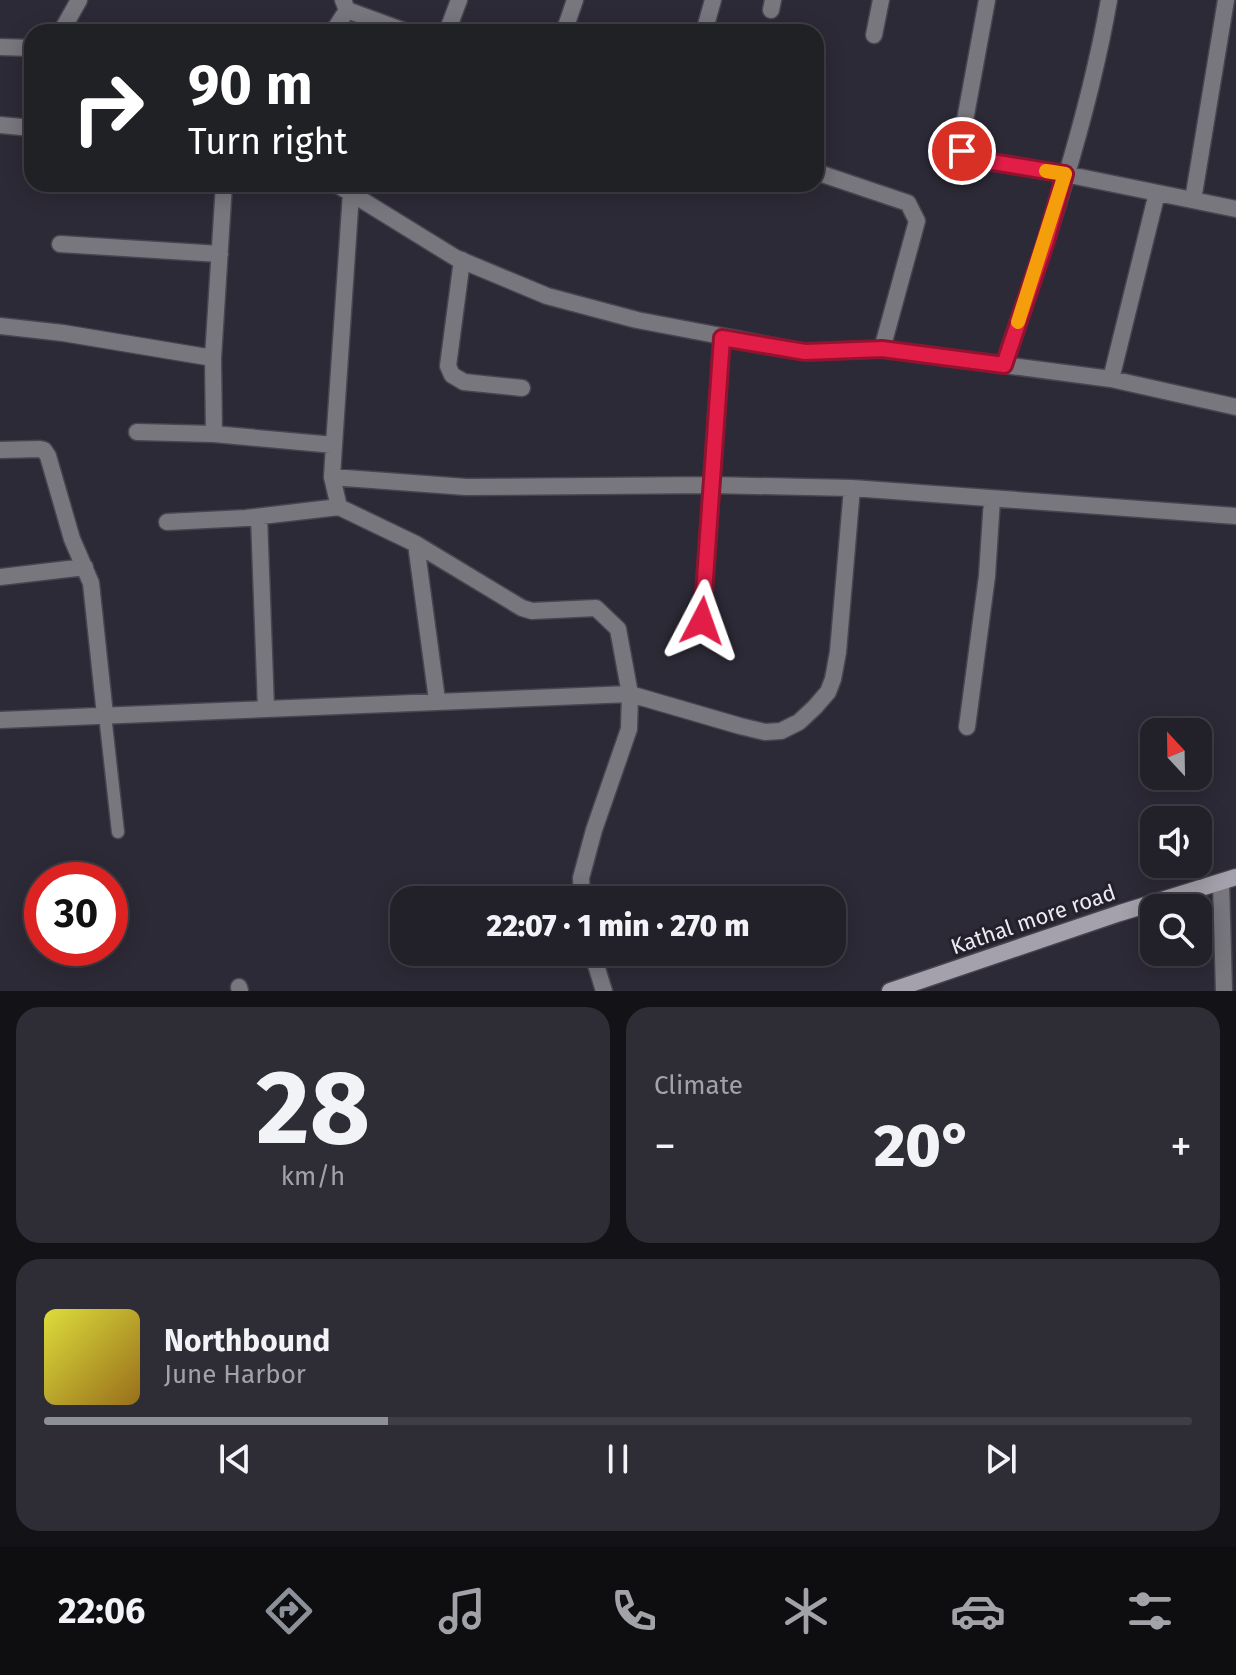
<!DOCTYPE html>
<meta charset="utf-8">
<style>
:root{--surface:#222029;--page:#2e2d35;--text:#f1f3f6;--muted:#a2a3a8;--line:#3f3e46;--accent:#8c9099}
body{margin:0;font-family:"Fira Sans",sans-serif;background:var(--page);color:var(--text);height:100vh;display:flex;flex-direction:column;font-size:30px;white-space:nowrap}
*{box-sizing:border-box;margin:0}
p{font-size:26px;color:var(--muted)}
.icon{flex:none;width:44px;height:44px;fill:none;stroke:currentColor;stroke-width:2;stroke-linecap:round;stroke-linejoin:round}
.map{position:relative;height:991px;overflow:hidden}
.details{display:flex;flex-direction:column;gap:16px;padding:16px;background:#131217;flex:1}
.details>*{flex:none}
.banner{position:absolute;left:24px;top:24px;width:800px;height:168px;border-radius:24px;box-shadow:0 4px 20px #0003,0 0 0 2px var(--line);background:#202124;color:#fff;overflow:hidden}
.needle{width:52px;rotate:338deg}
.buttons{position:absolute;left:1140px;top:718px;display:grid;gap:16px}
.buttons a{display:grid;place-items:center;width:72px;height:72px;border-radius:16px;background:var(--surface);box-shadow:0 4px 20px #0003,0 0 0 2px var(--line);font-size:40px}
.speed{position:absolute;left:24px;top:862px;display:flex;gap:16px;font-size:40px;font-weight:700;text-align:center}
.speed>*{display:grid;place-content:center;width:104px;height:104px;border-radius:50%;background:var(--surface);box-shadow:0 4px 20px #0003,0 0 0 2px var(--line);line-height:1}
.speed .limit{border:12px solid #d22;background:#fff;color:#111}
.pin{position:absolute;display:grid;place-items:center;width:68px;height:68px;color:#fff;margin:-34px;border:4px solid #fff;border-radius:50%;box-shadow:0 2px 8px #0007}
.me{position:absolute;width:88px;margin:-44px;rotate:4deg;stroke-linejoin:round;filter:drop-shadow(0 0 6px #0008)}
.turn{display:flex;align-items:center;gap:28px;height:168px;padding:0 32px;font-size:36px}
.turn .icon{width:104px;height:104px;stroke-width:2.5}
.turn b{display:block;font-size:56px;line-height:68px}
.big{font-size:60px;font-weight:800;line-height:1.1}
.details .tile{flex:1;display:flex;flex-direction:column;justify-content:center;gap:12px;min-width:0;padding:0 28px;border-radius:24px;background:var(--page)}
.details .dial{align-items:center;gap:0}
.dial b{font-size:104px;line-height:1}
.song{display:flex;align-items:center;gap:24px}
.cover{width:96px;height:96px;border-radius:12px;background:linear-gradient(135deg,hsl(60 70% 55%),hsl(40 70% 35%))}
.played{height:8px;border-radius:4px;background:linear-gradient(90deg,var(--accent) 30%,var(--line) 30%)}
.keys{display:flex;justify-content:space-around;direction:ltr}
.heat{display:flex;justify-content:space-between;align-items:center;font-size:44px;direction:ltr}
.details .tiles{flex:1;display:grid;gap:16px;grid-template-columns:1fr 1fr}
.tile:last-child{grid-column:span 2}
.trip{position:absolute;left:390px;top:886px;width:456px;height:80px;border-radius:24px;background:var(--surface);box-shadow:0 4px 20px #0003,0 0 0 2px var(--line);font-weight:800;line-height:80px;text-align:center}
.tabs{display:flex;height:128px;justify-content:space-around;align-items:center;background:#0e0d10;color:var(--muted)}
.tabs .icon{width:56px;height:56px}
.tabs .active{color:var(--accent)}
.tabs b{font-size:36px;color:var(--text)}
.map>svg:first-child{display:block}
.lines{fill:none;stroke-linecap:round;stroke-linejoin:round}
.lane-casing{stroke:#484551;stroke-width:15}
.street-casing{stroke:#484551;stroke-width:19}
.secondary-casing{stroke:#484551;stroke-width:19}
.lane{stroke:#79777e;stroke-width:12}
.street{stroke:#79777e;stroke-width:16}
.secondary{stroke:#a4a1ac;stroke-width:16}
.route-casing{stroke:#92132f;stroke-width:20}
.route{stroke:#e11d48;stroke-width:14}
.slow{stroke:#f59e0b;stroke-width:14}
.labels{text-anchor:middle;stroke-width:6;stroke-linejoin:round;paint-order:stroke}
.street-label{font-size:22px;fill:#eceaf3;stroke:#24202c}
</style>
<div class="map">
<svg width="1236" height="991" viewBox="0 0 1236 991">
<rect width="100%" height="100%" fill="#2d2a37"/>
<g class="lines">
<defs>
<path id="lane" d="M105 715 118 832"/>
<path id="street" d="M343 0 347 10 407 32
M987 0 961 142 962 151 968 158 1065 174 1236 209
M771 10 773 0
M61 32 79 0
M333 32 347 10
M447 32 459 0
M564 32 575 0
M704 32 713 0
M874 35 881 0
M0 47 32 48
M0 125 32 128
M816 172 908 203 917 221 882 349
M336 184 456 258 547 296 637 320 805 352 882 349 1111 379 1236 407
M1193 200 1226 0
M60 244 220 254
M462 260 448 366 452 375 464 382 522 388
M0 326 63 333 213 358 224 184
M213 358 214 434 334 445 351 193
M1004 365C1045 246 1087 125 1109 0
M1111 379 1157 193
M137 432 214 434
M334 445 332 477 339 507 416 544 522 608 532 611 596 608 618 629 630 694 629 729 594 830 581 878 582 900
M0 450 40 449 44 450 48 456 72 539 91 583 105 715
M332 477 466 487 711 485 852 488 1236 516
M259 517 266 708
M167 522 246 518 339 507
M416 544 437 700
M0 577 85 567
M702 621 722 338
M0 720 630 694 740 726 765 732 781 731 799 722 815 707 828 692 833 679 838 652 852 488
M967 727 987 576 992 499
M1221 882 1224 991
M592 952 604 991
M239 987 240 991"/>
<path id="secondary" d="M890 991 1120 913 1236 877"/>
</defs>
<use href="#lane" class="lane-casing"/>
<use href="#street" class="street-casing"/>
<use href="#secondary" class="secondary-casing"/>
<use href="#lane" class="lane"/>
<use href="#street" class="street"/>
<use href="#secondary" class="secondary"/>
</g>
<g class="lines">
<defs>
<path id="route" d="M702 621 722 338 805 352 882 349 1004 365 1046 241 1065 174 968 158 962 151"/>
</defs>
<use href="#route" class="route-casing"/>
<use href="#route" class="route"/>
<path class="slow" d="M1018 322 1065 174 1046 171"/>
</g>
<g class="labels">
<g class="street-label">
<text transform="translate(1033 919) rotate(-19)" y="8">Kathal more road</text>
</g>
</g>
</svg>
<div class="buttons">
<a><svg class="needle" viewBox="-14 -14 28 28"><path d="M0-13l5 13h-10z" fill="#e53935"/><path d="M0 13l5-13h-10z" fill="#a2a3a8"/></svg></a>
<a><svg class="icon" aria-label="sound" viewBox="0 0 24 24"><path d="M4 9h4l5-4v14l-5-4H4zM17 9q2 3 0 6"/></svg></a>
<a><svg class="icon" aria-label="search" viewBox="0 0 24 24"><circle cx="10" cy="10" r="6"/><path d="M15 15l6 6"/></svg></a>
</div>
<div class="speed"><div class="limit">30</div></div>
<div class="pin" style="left:962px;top:151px;background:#d93025"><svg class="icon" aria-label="arrive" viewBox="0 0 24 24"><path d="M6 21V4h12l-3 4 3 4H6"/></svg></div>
<svg class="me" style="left:702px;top:621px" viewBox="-20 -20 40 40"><path d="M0-17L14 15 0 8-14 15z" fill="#e11d48" stroke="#fff" stroke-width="4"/></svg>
<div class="trip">22:07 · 1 min · 270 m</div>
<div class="banner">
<div class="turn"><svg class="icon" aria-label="right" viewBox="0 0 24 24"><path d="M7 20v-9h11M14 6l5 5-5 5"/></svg><div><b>90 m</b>Turn right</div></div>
</div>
</div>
<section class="details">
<div class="tiles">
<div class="tile dial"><b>28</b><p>km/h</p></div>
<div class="tile"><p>Climate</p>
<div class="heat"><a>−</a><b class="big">20°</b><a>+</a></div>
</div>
<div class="tile">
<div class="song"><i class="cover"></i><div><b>Northbound</b><p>June Harbor</p></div></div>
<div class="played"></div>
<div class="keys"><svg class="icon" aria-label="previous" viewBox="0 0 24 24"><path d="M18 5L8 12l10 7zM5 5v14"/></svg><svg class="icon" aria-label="pause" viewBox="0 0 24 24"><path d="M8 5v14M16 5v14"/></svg><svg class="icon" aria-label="next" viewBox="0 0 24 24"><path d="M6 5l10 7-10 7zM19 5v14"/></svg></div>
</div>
</div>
</section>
<nav class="tabs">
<b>22:06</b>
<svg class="icon active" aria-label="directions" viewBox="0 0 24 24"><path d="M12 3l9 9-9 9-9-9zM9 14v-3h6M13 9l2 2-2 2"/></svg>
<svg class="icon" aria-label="music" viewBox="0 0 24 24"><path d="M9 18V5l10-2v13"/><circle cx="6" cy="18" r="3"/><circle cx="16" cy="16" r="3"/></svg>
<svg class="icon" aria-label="phone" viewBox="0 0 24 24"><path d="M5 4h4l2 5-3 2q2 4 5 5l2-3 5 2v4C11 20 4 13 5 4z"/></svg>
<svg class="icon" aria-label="climate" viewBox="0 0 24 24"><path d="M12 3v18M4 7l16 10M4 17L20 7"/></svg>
<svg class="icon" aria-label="car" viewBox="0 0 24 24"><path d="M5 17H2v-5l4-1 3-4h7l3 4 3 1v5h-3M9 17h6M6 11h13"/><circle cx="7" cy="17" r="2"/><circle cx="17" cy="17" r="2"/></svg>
<svg class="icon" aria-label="filters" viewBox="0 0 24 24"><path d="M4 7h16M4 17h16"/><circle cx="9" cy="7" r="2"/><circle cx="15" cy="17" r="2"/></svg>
</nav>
